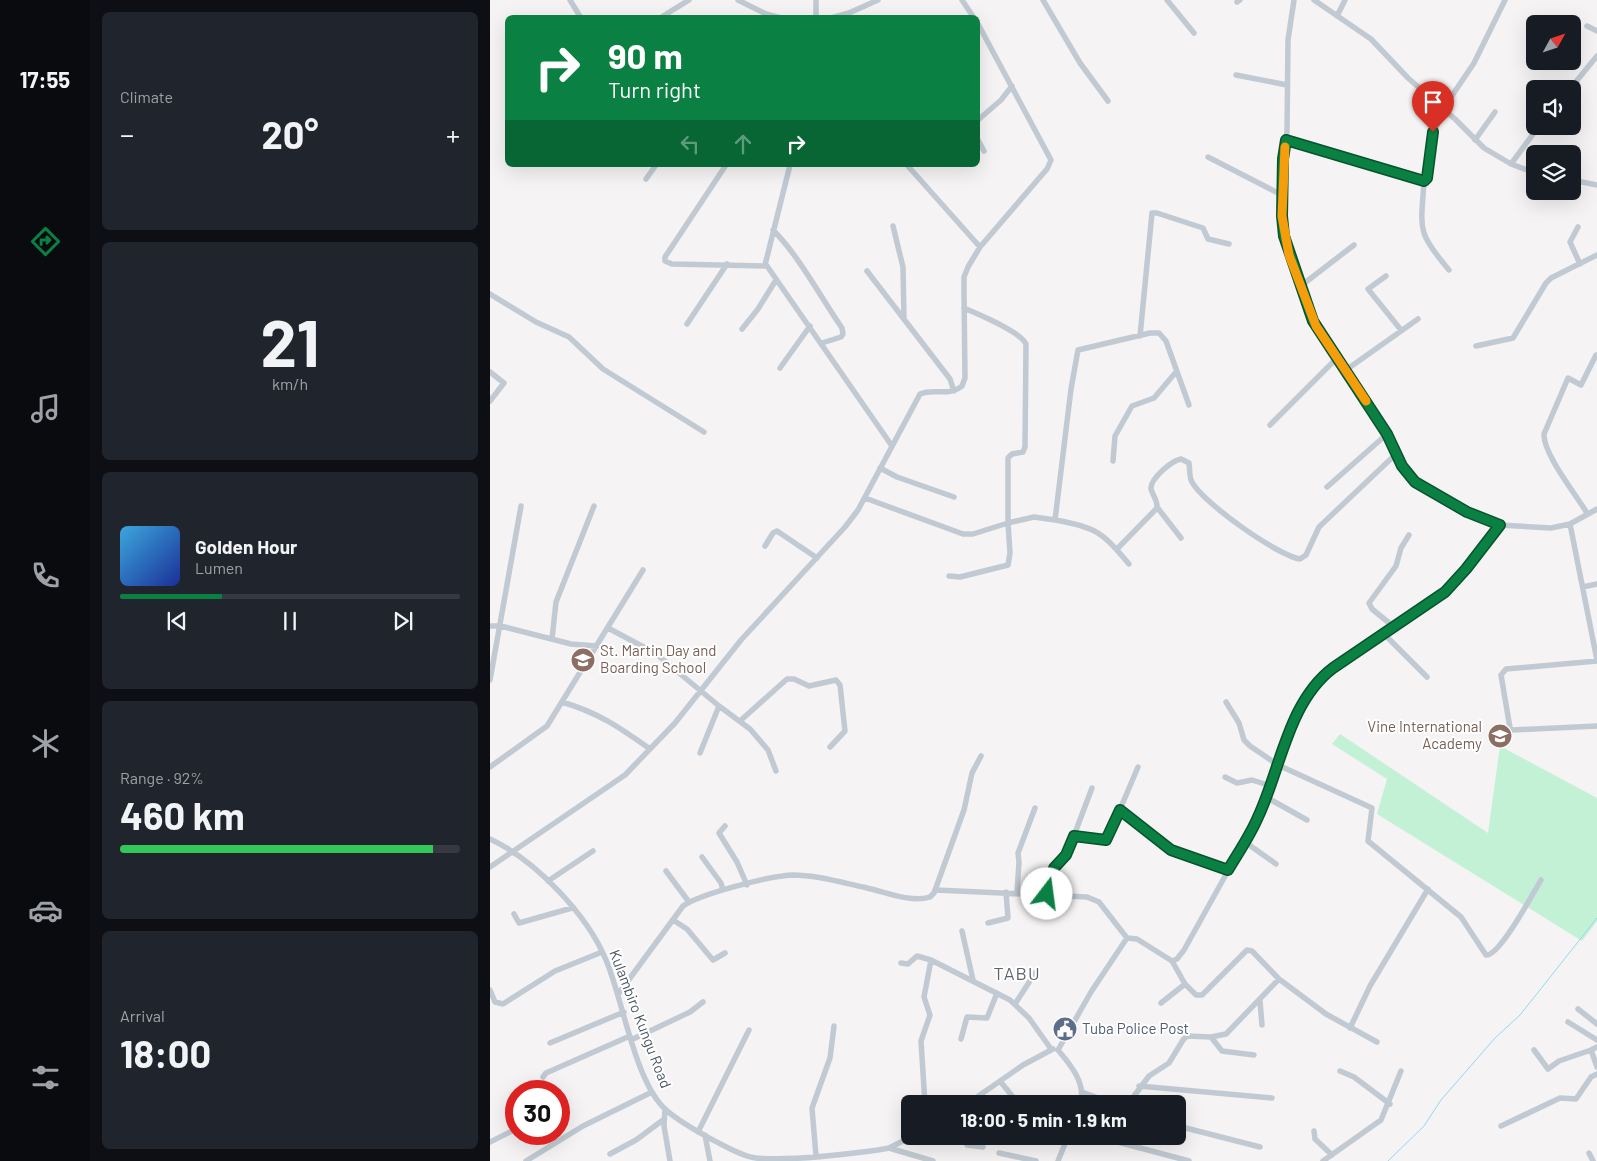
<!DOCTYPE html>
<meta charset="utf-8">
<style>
:root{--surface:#171b24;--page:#20242c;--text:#f1f3f6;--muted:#9ea1a6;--line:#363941;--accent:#0b8043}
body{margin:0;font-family:Barlow,sans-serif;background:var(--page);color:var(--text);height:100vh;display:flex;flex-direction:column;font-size:19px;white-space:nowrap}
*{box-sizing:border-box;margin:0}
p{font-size:16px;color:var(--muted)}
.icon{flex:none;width:28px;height:28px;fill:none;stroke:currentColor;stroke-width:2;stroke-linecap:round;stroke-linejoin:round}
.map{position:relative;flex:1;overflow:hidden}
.panel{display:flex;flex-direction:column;gap:12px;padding:12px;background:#0d0f14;width:400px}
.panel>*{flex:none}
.guide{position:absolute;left:15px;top:15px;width:475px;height:152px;border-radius:8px;box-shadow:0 5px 20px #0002;background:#0b8043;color:#fff;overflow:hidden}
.needle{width:32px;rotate:50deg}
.tools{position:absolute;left:1036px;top:15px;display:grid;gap:10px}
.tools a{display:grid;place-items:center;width:55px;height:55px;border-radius:8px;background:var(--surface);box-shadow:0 5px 20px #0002;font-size:25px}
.speed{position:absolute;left:15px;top:1080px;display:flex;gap:10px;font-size:25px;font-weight:700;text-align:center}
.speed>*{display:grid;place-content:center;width:65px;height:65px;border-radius:50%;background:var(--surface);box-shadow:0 5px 20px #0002;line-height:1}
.speed .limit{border:8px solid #d22;background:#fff;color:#111}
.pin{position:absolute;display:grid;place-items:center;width:42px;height:42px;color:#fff;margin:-51px -21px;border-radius:50% 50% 50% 0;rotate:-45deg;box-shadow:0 0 5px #0007}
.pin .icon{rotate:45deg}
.me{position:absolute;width:55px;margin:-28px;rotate:15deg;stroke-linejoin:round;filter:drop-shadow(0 0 4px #0008)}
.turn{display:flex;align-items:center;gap:18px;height:105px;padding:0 20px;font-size:22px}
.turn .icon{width:65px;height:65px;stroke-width:2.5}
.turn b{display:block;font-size:35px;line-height:42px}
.lanes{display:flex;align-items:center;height:48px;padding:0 20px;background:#0003;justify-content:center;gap:25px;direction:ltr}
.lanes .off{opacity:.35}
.big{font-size:38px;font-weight:700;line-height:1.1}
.panel .card{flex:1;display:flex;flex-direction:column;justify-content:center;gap:8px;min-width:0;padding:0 18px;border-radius:8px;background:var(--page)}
.panel .dial{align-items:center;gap:0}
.dial b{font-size:65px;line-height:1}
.song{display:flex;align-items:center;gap:15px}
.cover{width:60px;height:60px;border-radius:8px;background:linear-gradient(135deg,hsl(200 70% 55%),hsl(230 70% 35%))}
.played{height:5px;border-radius:2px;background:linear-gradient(90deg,var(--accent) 30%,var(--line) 30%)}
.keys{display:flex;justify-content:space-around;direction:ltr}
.heat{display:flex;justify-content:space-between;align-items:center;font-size:28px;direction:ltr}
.charge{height:8px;border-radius:4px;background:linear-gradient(90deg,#34c759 92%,var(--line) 0)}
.trip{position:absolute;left:411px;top:1095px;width:285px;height:50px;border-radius:8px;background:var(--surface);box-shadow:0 5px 20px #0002;font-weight:700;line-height:50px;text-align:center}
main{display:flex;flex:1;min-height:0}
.dock{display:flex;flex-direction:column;width:90px;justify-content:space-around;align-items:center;background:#090b0e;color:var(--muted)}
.dock .icon{width:35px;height:35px}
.dock .on{color:var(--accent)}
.dock b{font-size:22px;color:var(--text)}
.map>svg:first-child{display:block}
.green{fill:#c3f1d5}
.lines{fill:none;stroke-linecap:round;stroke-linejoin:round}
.stream{stroke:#90daee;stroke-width:1}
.minor{stroke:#c1cad2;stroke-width:5.5}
.route-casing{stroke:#07532c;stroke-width:12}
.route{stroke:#0b8043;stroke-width:9}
.slow{stroke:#f59e0b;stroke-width:9}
.labels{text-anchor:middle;stroke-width:4;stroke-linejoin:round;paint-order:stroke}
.education-label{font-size:15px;fill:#785e54;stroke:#fff;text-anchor:start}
.street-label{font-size:15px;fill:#4a5661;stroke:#fff}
.service-label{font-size:15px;fill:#4e5e75;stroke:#fff;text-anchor:start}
.quarter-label{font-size:18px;letter-spacing:1px;fill:#5f6368;stroke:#fff}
</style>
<main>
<nav class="dock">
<b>17:55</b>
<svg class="icon on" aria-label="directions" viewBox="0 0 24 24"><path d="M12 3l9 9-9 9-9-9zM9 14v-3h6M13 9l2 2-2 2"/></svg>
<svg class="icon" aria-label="music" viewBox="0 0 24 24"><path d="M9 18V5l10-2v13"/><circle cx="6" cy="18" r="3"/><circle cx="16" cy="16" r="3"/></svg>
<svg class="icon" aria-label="phone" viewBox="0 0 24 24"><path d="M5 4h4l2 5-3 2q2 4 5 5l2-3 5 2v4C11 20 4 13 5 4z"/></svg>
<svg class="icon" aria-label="climate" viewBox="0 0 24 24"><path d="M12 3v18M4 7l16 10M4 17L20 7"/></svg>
<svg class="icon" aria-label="car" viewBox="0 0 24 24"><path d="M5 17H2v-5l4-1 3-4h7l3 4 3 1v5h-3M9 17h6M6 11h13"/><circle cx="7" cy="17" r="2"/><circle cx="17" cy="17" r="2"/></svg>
<svg class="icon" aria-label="filters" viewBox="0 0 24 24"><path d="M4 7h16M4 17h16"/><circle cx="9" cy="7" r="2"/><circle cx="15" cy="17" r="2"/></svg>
</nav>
<section class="panel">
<div class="card"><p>Climate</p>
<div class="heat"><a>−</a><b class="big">20°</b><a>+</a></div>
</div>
<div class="card dial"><b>21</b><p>km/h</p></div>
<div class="card">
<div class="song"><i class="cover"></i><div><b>Golden Hour</b><p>Lumen</p></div></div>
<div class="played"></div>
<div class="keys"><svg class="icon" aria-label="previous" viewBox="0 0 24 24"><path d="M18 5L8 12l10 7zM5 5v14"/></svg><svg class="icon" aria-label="pause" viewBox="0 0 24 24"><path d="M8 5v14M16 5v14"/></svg><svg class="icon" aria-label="next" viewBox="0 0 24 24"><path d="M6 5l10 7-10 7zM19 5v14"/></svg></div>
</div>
<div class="card"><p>Range · 92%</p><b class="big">460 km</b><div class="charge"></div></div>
<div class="card"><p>Arrival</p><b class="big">18:00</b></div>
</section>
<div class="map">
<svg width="1107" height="1161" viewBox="0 0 1107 1161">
<rect width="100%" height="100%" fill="#f5f3f3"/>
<path class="green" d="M850 734 998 833 1010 746 1107 798V921L1092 941 887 814 897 779 842 744Z"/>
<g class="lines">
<path class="stream" d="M898 1161 934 1126 951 1100 1005 1038 1030 1015 1107 918"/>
<path class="minor" d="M80 0 91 18
M248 0 276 14 291 18
M326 0V18
M472 0 484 18
M553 0 590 63 618 101
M677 0 704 33
M804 0 798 40 797 132 793 159 792 216 799 255 826 326 892 426 904 445 912 466 925 482 977 512 1009 525 1061 528 1080 524 1107 509
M824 0 881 39 918 78 965 119 994 148 1021 164 1045 173
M747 2 750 0
M847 16 855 0
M170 18 199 0
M341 18 359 13 388 0
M1097 26 1107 31
M746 75 797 85
M1080 89 1107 56
M488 120 511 100 522 86
M488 140 494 151
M796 140 848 154 930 181 936 180 942 138 953 109 984 63 1015 0
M985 140 1005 112
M718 157 792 195
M1021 164 1049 126
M236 165 175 257V261L182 264 277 266 402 446
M417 165 490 247
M156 179 166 165
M1082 180 1107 185
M934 181C931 230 926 231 959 270
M403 226 413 267 414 319
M1088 227 1080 242 1090 264
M283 230C309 256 330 296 352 328L353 334 351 337 332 343
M275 265 300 165
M377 271 460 379 464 391
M896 276 878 289 911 330
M812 285 864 245
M0 294 46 322 79 337 113 369 214 432
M197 324 237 264
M252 329 268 309 286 280
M650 336 662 213H667L713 228 718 239 739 244
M986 346 1023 338 1056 283 1061 278 1107 255
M290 368 320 326
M856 370 928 319
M0 372 14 383 0 401
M780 425 847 358
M623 461 625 436 642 406 664 398 686 372
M390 468 407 477 464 497
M837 487 897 434
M375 498 473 534H483L518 523V458L522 454 533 452 535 447 536 344C530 331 487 314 474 308
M667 507 691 538
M1097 513C1087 496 1053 454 1054 434L1078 378 1091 385 1106 355
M1080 524 1107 660
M275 546 283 533 287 531 327 558
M627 549 667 508C668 501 663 496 661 489 660 479 681 461 691 459L699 463C700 469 699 477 702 482 712 502 788 556 810 559L816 555 829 527 907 453
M639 564C612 532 606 527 565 520L581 389 588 350 660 333H669L676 341 699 405
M459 576 470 577 518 565 520 553 518 523 544 517 565 520
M1093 587 1107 584
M0 626H11L81 644 107 646
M904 627 882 609 879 603 906 566 911 548 919 535
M118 628 165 653 229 706 260 729 278 750 286 771
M894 634 937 677
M62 639 66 602 104 506
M1107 661 1016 669 1011 675 1020 728 1022 730 1107 726
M0 680 31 506
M72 702C109 713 129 727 160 749
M736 702 749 723 754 740 760 746 788 765 882 808 878 841 971 917 996 955C1010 956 1043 893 1051 880
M250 721 297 679H304L319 686 346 680 350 685 355 731 340 747
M210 753 229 706
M0 767 57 726 153 570
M735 777 747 783 762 780 781 786
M776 797 817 820
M631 810 681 850 738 870
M235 826 229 833 247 862 257 885
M584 836 617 840 648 767
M0 839C45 860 97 914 116 960 133 1000 144 1078 174 1108 186 1120 205 1130 221 1139 235 1146 251 1156 266 1158 303 1161 351 1155 388 1150L399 1148 423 1136
M755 842 786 864
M212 857 231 883 233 890
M0 867 135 775 185 723 251 640 355 527 368 510 430 394C444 388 459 397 472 386L475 378 474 292V277L478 267 490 247 557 169 561 160 488 24
M176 871 199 902
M58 881 103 851
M445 890 597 897 609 902 637 938
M527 893 529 862 528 853 545 808
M557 894 564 868 577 854 602 788
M24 914 29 923 82 908
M183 920 197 929 223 960 235 953
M498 923 518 918 516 892
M472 931 483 980
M411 963 418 964 427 956 441 960 520 1000 539 1018 561 1049
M695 984 706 995H712L757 950 762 951 789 979
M0 990 5 1002 13 1004 65 971 112 952
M129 993 193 906C210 894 279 876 302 875 327 875 353 883 377 888 396 892 421 903 440 897L444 893 474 810 482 773 491 756
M770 1001 772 1025
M671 1003 695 984 682 961
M525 1004 545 973
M1088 1009 1107 1024
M1078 1022 1107 1040
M860 1028 880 986 938 889
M721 1037 732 1051 764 1055
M471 1039 477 1017 497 1018 507 993
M141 1040 200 1012 213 1002
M60 1043 134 1012
M1107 1047 1101 1050 1107 1067
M568 1050 601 992 637 938 647 939 682 961 687 959 694 950 768 817 804 723 820 691 827 681 843 667 955 592 976 569 1009 525
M568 1050C580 1064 597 1084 590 1104
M1044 1050 1058 1069 1069 1061 1101 1050
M850 1071 864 1077 900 1104
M53 1077 56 1073 140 1036
M510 1081 527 1102
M649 1086 782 1098
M592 1092 624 1104
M435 1104 431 1041 440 1015 434 997 441 960
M477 1104 533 1065 563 1049
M638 1104 659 1076 679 1063 693 1040 697 1036 721 1037 736 1034 789 979 836 1014 887 1042
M175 1109 174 1126 180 1161
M688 1126 770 1147
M1011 1126 1070 1098 1086 1099 1101 1077 1107 1074
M824 1131 825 1139 842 1155
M208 1132 259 1030
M215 1135 220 1161
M474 1136 477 1145 493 1147
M605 1136 699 1161
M0 1142 26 1129
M399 1148 443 1161
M509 1153 546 1161
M1099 1153 1103 1161
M120 1154 146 1140 173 1120
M326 1156 322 1108 340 1058 344 1026
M36 1161 93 1126 162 1092
M568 1161 578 1136
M833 1161 891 1120 911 1071"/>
</g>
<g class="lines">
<defs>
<path id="route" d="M557 894 564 868 576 855 584 836 616 840 630 810 681 850 738 870C748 853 760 836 768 817 791 768 798 702 843 668L955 592 976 569 1010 525 977 512 925 482 912 466 897 434 823 321 794 236 792 216 793 159 796 140 934 181 937 178 943 132"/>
</defs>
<use href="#route" class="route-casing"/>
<use href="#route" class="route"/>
<path class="slow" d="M795 147 792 216 799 255 826 326 876 401"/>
</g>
<defs>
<symbol id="school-disc" viewBox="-11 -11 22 22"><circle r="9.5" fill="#8d6e63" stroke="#fff"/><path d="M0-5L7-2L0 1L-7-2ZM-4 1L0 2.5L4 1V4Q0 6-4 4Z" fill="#fff"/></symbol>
<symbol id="civic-disc" viewBox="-11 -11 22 22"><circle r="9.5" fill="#5c6f8a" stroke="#fff"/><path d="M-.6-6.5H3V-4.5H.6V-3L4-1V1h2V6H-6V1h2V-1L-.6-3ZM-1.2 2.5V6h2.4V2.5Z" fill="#fff"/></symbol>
</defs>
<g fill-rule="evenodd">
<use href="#school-disc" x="79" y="646" width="28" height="28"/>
<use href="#school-disc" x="996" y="722" width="28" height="28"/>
<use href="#civic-disc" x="561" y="1015" width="28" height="28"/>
</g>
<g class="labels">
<g class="education-label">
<text x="110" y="656">St. Martin Day and<tspan x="110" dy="17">Boarding School</tspan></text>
<text x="992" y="732" text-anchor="end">Vine International<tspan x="992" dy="17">Academy</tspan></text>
</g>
<g class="street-label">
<text transform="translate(150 1019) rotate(69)" y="5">Kulambiro Kungu Road</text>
</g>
<g class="service-label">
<text x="592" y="1034">Tuba Police Post</text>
</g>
<g class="quarter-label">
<text x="527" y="980">TABU</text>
</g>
</g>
</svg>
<div class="tools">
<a><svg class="needle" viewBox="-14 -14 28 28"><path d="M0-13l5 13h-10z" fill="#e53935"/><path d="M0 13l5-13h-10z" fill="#9ea1a6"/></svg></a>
<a><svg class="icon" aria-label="sound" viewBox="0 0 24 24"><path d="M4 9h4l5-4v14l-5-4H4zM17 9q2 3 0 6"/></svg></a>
<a><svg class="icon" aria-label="layers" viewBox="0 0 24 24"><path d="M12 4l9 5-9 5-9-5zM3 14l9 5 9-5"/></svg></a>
</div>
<div class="speed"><div class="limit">30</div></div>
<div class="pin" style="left:943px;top:132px;background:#d93025"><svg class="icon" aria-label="arrive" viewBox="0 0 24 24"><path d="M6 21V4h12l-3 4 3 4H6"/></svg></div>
<svg class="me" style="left:557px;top:894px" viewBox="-20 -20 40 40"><circle r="19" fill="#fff"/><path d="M0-13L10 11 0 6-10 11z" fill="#0b8043"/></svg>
<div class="trip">18:00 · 5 min · 1.9 km</div>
<div class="guide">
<div class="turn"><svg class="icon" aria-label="right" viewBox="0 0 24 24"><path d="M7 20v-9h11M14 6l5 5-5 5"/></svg><div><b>90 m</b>Turn right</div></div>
<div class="lanes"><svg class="icon off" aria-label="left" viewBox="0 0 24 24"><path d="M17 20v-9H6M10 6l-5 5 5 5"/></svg><svg class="icon off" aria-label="ahead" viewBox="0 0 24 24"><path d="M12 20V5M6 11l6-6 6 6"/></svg><svg class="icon" aria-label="right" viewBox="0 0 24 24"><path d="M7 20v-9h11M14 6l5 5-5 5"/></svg></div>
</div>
</div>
</main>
